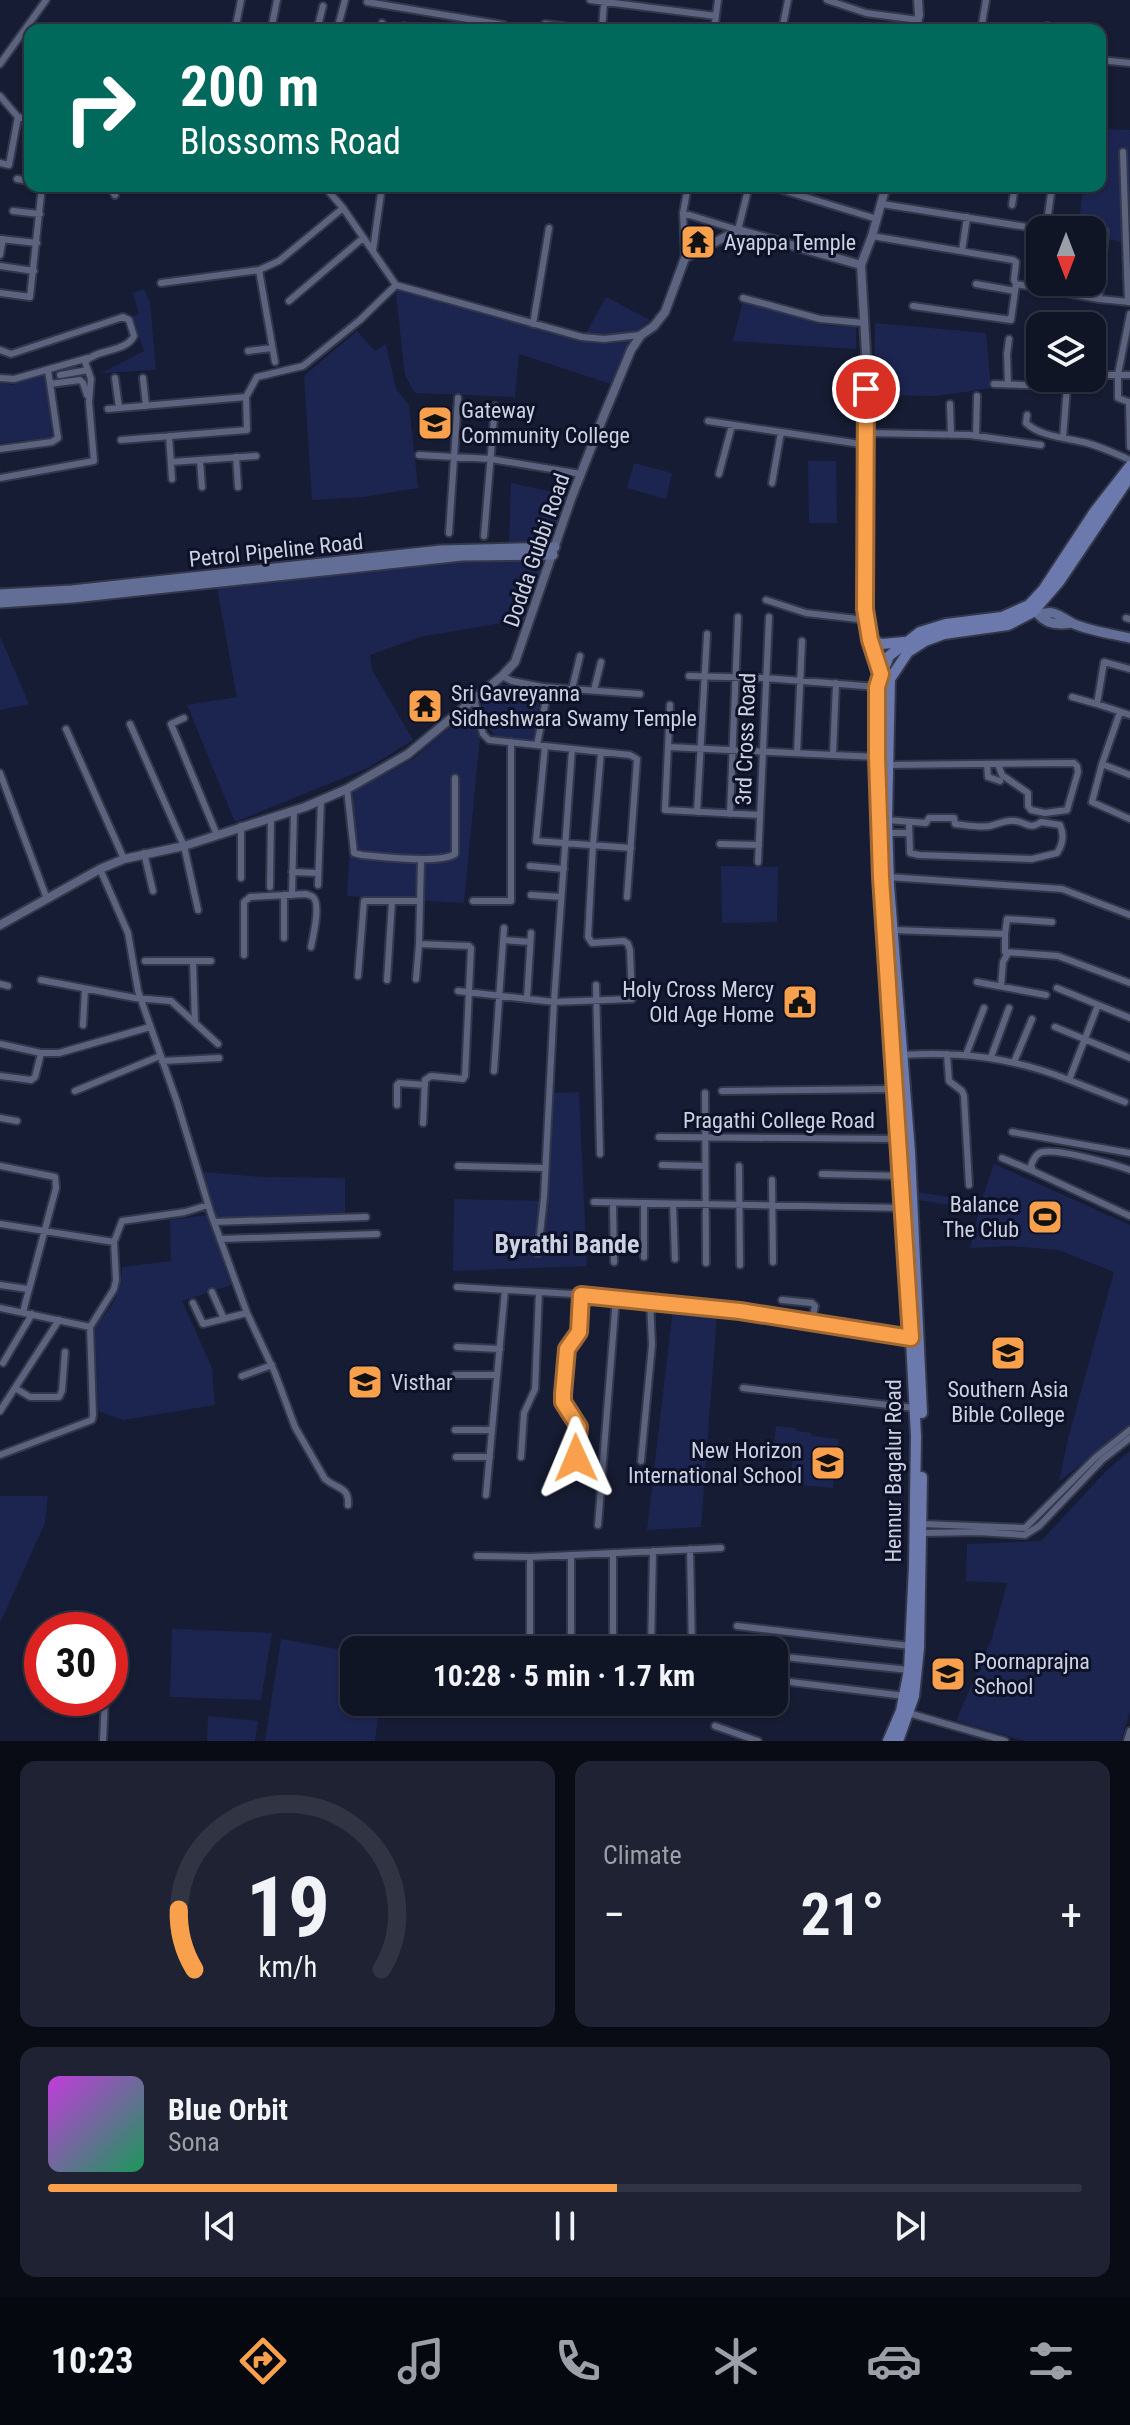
<!DOCTYPE html>
<meta charset="utf-8">
<style>
:root{--surface:#101526;--page:#1e2232;--text:#f1f3f6;--muted:#9c9fa7;--line:#303443;--accent:#f8a04b}
body{margin:0;font-family:"Roboto Condensed",sans-serif;background:var(--page);color:var(--text);height:100vh;display:flex;flex-direction:column;font-size:30px;white-space:nowrap}
*{box-sizing:border-box;margin:0}
p{font-size:26px;color:var(--muted)}
.icon{flex:none;width:44px;height:44px;fill:none;stroke:currentColor;stroke-width:2;stroke-linecap:round;stroke-linejoin:round}
.map{position:relative;height:1741px;overflow:hidden}
.details{display:flex;flex-direction:column;gap:20px;padding:20px;background:#090c15;flex:1}
.details>*{flex:none}
.banner{position:absolute;left:24px;top:24px;width:1082px;height:168px;border-radius:16px;box-shadow:0 2px 6px #0004,0 0 0 2px var(--line);background:#00695c;color:#fff;overflow:hidden}
.needle{width:52px;rotate:180deg}
.fabs{position:absolute;left:1026px;top:216px;display:grid;gap:16px}
.fabs a{display:grid;place-items:center;width:80px;height:80px;border-radius:16px;background:var(--surface);box-shadow:0 2px 6px #0004,0 0 0 2px var(--line);font-size:40px}
.speed{position:absolute;left:24px;top:1612px;display:flex;gap:16px;font-size:40px;font-weight:700;text-align:center}
.speed>*{display:grid;place-content:center;width:104px;height:104px;border-radius:50%;background:var(--surface);box-shadow:0 2px 6px #0004,0 0 0 2px var(--line);line-height:1}
.speed .limit{border:12px solid #d22;background:#fff;color:#111}
.pin{position:absolute;display:grid;place-items:center;width:68px;height:68px;color:#fff;margin:-34px;border:4px solid #fff;border-radius:50%;box-shadow:0 2px 8px #0007}
.me{position:absolute;width:88px;margin:-44px;rotate:359deg;stroke-linejoin:round;filter:drop-shadow(0 0 6px #0008)}
.turn{display:flex;align-items:center;gap:28px;height:168px;padding:0 24px;font-size:36px}
.turn .icon{width:104px;height:104px;stroke-width:2.5}
.turn b{display:block;font-size:56px;line-height:68px}
.big{font-size:60px;font-weight:700;line-height:1.1}
.details .widget{flex:1;display:flex;flex-direction:column;justify-content:center;gap:12px;min-width:0;padding:0 28px;border-radius:16px;background:var(--page)}
.details .dial{align-items:center;gap:0}
.dial svg{height:208px;overflow:visible;fill:none;stroke:var(--line);stroke-width:7;stroke-linecap:round;text-anchor:middle}
.dial text{fill:var(--text);stroke:none}
.song{display:flex;align-items:center;gap:24px}
.cover{width:96px;height:96px;border-radius:12px;background:linear-gradient(135deg,hsl(290 70% 55%),hsl(150 70% 35%))}
.played{height:8px;border-radius:4px;background:linear-gradient(90deg,var(--accent) 55%,var(--line) 55%)}
.keys{display:flex;justify-content:space-around;direction:ltr}
.heat{display:flex;justify-content:space-between;align-items:center;font-size:44px;direction:ltr}
.details .tiles{flex:1;display:grid;gap:20px;grid-template-columns:1fr 1fr}
.widget:last-child{grid-column:span 2}
.trip{position:absolute;left:340px;top:1636px;width:448px;height:80px;border-radius:16px;background:var(--surface);box-shadow:0 2px 6px #0004,0 0 0 2px var(--line);font-weight:700;line-height:80px;text-align:center}
.menu{display:flex;height:128px;justify-content:space-around;align-items:center;background:#06080f;color:var(--muted)}
.menu .icon{width:56px;height:56px}
.menu .active{color:var(--accent)}
.menu b{font-size:36px;color:var(--text)}
.map>svg:first-child{display:block}
.green{fill:#1c2550}
.lines{fill:none;stroke-linecap:round;stroke-linejoin:round}
.minor-casing{stroke:#33374a;stroke-width:10}
.tertiary-casing{stroke:#33374a;stroke-width:12}
.secondary-casing{stroke:#33374a;stroke-width:13}
.primary-casing{stroke:#33374a;stroke-width:14}
.minor{stroke:#5b637f;stroke-width:6}
.tertiary{stroke:#5b637f;stroke-width:8}
.secondary{stroke:#636e96;stroke-width:9}
.primary{stroke:#6b79ac;stroke-width:10}
.route-casing{stroke:#a16831;stroke-width:20}
.route{stroke:#f8a04b;stroke-width:14}
.labels{text-anchor:middle;stroke-width:6;stroke-linejoin:round;paint-order:stroke}
.poi-label{font-size:22px;fill:#cdd2e2;stroke:#0d1229;text-anchor:start}
.street-label{font-size:22px;fill:#cdd2e2;stroke:#0d1229}
.quarter-label{font-size:26px;font-weight:bold;fill:#cdd2e2;stroke:#0d1229}
</style>
<div class="map">
<svg width="1130" height="1741" viewBox="0 0 1130 1741">
<rect width="100%" height="100%" fill="#161c33"/>
<path class="green" d="M1100 129 1130 130V272L1121 279 1124 243 1113 240 1092 239V230H1078L1083 186H1100Z
M144 289 150 302 156 370 101 373 144 351 132 317 139 314 133 293Z
M400 290 584 342 606 344 629 341 611 384 519 354 515 397 415 393 405 376 396 293Z
M606 297 650 320 634 333 605 337 586 333Z
M743 301 827 326H856V349L733 341Z
M875 323 986 333 991 388 937 396 874 395Z
M357 331 375 351 386 344 396 389 409 405 418 488 363 497 312 500 304 376Z
M45 375 52 437 0 443V382L11 385Z
M808 461H836L837 523H809Z
M634 463 672 473 666 499 627 488Z
M511 483 568 495 551 542H509Z
M545 560 525 619 420 637 370 655 372 670 413 740 368 768 235 822 187 705 237 697 217 588 435 562Z
M0 636 29 704 0 710Z
M501 684 541 691 533 742 496 737 485 724 481 700Z
M474 706 480 736 464 903 347 896 353 791 413 759Z
M721 866 778 867 777 922 722 923Z
M579 1092 587 1266 453 1271 454 1199 546 1201 552 1093Z
M994 1164 1130 1225V1428L1059 1481 1069 1435 1114 1272 1059 1250 1010 1246 970 1248 979 1210 918 1200 917 1192 981 1202Z
M203 1172 262 1177 345 1178V1218L217 1219Z
M207 1215 231 1285 182 1301 212 1368 215 1405 123 1420 98 1411 95 1324C113 1309 122 1290 122 1267L171 1261 170 1220Z
M673 1308 717 1314 701 1527 647 1530Z
M776 1426 796 1428V1431L811 1433 812 1436 839 1439 833 1488 790 1484 794 1446 774 1443Z
M1130 1451V1711L1121 1741H1025L956 1721 992 1638 1007 1583 966 1581 967 1544 1041 1541 1108 1469Z
M0 1496H48L45 1523 0 1623Z
M172 1629 272 1633 261 1700 170 1697Z
M281 1639 354 1652V1702H380L375 1741H265Z
M208 1716 258 1721 255 1741H207Z"/>
<g class="lines">
<defs>
<path id="minor" d="M590 0 716 16
M827 0 866 13 918 20
M367 2 504 25 506 30
M545 24 593 30
M235 30 241 0
M271 30 277 0
M317 30 323 6
M337 30 345 0
M379 30 382 23
M403 30 404 26
M602 30 604 2
M714 30 718 0
M782 30 788 0
M981 30 986 0
M1047 30V26
M1100 60 1130 63
M0 64 46 0
M0 96 18 117 30 120
M1123 152 1128 302
M0 163 9 165 18 117
M17 179 30 181
M58 186H60
M109 186 115 195
M324 186 343 208 396 285 582 337 604 339 641 335
M651 186 688 190
M769 186 877 219
M882 204 1033 228
M1012 205 1015 186
M13 211 40 214
M683 213 738 230 749 186
M1046 230 1052 186
M872 236 1013 260 1016 262 1014 280 1016 284 1099 299 1130 302
M0 239 37 243
M373 250 382 186
M962 251 967 217
M0 255 3 239
M685 258 683 213 688 186
M0 266 34 271
M259 270 275 362
M161 283 259 270 279 261 343 208
M976 284 1015 291
M0 293 30 297 42 186
M743 298 820 319 864 323
M1099 299 1105 231
M289 301 363 238
M913 306 1011 320 1016 284
M1130 314 1118 374V398L1129 402 1130 447
M533 324 549 228
M0 350 11 354 123 317 129 320 134 336C125 353 98 348 85 362L91 379 89 402 94 461 0 478
M248 351 272 348
M60 375 88 370
M0 378 14 379 88 358
M115 378 119 408
M143 378 146 406
M50 384 80 380 83 383 87 395
M994 384 1080 387 1101 375H1130
M1008 385 1007 354 1009 339
M950 404 951 435
M108 409 246 397
M1027 415 1026 423C1041 437 1068 438 1087 443 1102 447 1116 454 1130 460
M708 421 867 445
M867 433 970 435 1041 445
M169 436 172 479
M976 436 977 396
M1063 438 1067 387
M121 440 247 430 246 397 257 377 303 366 360 320 396 285
M0 449 52 442 58 438 48 370
M419 455 491 459 581 474
M236 457 238 487
M200 460 202 487
M171 462 256 456
M719 474 732 425
M772 483 781 432
M449 533 458 398
M484 536 495 406
M766 600 806 613 866 620
M1126 618 1130 619
M502 676 512 681 543 687 547 695 537 745
M689 676 765 678 877 687
M543 687 640 694
M572 689 580 656
M594 690 601 662
M1072 697 1097 704 1104 662 1130 669
M474 699 483 734 489 740 630 755 637 759 627 897
M1097 704 1130 715
M670 705 665 810 760 815
M1120 712 1102 764 1130 775
M184 718 171 724 217 835
M130 724 184 846 198 910
M66 729 124 859
M545 746 536 841 631 848
M669 747 833 755 836 683
M797 753 802 641
M833 755 877 757
M987 764 988 777 1000 781
M1102 764 1092 802 1130 819
M886 765 1074 763 1077 766 1078 772 1067 810 1045 813 1031 810 1028 806V793L1002 775 998 764
M0 773 47 899
M347 789 354 853 362 855C382 857 440 864 455 854V778
M697 812 707 634
M730 814 738 617
M887 820 926 823 929 818H954L955 824C966 825 979 828 990 826 998 824 1007 819 1016 821 1028 823 1029 830 1041 822L1060 825C1064 834 1063 844 1057 853L1032 859 919 855 910 853 909 822
M888 833H909
M720 844 759 845
M144 853 153 891
M758 862 769 617
M530 866 564 869
M100 869 128 933 138 991 177 1102 211 1214 247 1313 275 1373 295 1427 325 1479C338 1490 349 1486 348 1505
M292 872 318 873
M889 877 1062 889 1130 915
M241 878V826
M318 885 321 800
M270 887 271 817
M284 895V938
M292 895 294 810
M531 895 561 897
M473 901H511V742
M893 930 1005 934V952L1058 956 1130 983
M1005 934 1007 919 1052 922
M503 940 530 942
M419 944 469 946 471 948 465 1076 463 1079 431 1076 425 1080 423 1123
M244 955V902L250 897 306 894C308 895 311 895 313 897 321 904 313 937 311 947
M145 961H211
M193 962 195 1023
M358 976 364 901H420
M416 979 419 944 421 860
M41 980 135 998 171 1001 218 1044
M387 980 392 901
M977 982 1046 995
M0 984 8 986
M596 985 600 1154
M1001 986 1003 962 1008 953
M1057 988 1130 1018
M458 991 554 1002 632 999 630 950 628 944 624 941 592 943 588 937 593 845 601 752
M527 999 531 933
M1098 1005 1069 1080 1125 1102
M83 1025 85 989
M1055 1027 1130 1058
M0 1044 41 1053
M947 1054 949 1081 962 1091 964 1096 969 1185
M902 1055C961 1051 1014 1058 1069 1080
M966 1055 984 1008
M991 1057 1009 1008
M162 1061 219 1058
M1014 1062 1032 1019
M494 1071 504 928
M0 1076 31 1080 35 1077 41 1053H59L150 1027
M75 1091 160 1056
M722 1091 896 1089
M705 1093 706 1263
M397 1105V1085L399 1083 425 1085
M0 1118 17 1121
M1012 1132 1130 1153
M659 1137 899 1139
M1002 1158 1033 1171
M662 1165 705 1166
M0 1166 55 1177 56 1188 23 1312
M458 1166 545 1168
M739 1166 740 1265
M1130 1170C1114 1164 1059 1149 1043 1152 1036 1153 1034 1159 1031 1165L1033 1171 1130 1216
M822 1174 902 1176
M772 1180 773 1262
M594 1202 904 1208
M613 1203 614 1262
M644 1203V1257
M673 1204 675 1259
M214 1222 366 1217
M0 1224 114 1242
M220 1239 377 1234
M538 1253 544 1197 554 1002 572 749
M0 1285 28 1289
M457 1287 605 1296 740 1311 911 1338
M212 1292 224 1319
M782 1300 812 1303 815 1306 812 1321
M193 1303 203 1324 247 1313
M0 1308 90 1327
M457 1347 500 1349
M3 1363 32 1314
M455 1375H497
M242 1376 272 1365
M15 1388 30 1397H59L62 1391 65 1352
M743 1388 914 1408
M0 1411 59 1320
M455 1430H492
M0 1455 92 1420 93 1415 90 1327 114 1289 116 1280 114 1242 122 1221 185 1212 208 1205
M456 1457H490
M521 1457 524 1413 535 1389 539 1292
M576 1458 579 1427 563 1402V1394L567 1349 579 1332 581 1295
M641 1461 652 1345 650 1301
M486 1495 505 1290
M922 1524 1025 1528 1096 1457 1130 1430
M598 1525 616 1298
M922 1533 978 1532 1025 1535 1039 1526 1102 1460 1130 1438
M690 1549 692 1650
M477 1556 530 1557 721 1548
M737 1626 910 1646
M530 1650V1557
M571 1650V1555
M613 1650V1553
M651 1650 653 1551
M774 1656 909 1670
M774 1680 905 1696
M905 1712 1005 1741
M715 1726 758 1741
M103 1741 105 1698
M1127 1741 1130 1731"/>
<path id="tertiary" d="M915 30 919 15 918 0
M885 676 881 674 870 640 865 609 867 433 866 353 861 265 872 236 886 186
M0 925 100 869 124 859 184 846 305 807 347 789 408 754 502 676 515 662 571 499 604 415 631 350 641 335 654 326 665 312 685 258 738 230 861 265"/>
<path id="secondary" d="M0 594 72 590 441 550 555 547
M0 603 73 598 425 560 462 556 553 555
M1039 615C1054 608 1062 618 1074 624 1091 631 1112 634 1130 638
M1039 615C1047 625 1060 625 1072 623"/>
<path id="primary" d="M870 640 882 644 904 642
M922 1413 910 1152 889 885 887 820 890 679 908 652 925 641 944 634 1008 625 1033 612 1059 582 1125 484 1127 470
M888 1741 901 1711 909 1670 914 1566 916 1436 906 1244 881 877 877 687 889 656 920 632 946 624 1002 617 1029 605 1043 590 1095 511 1130 466
M898 1741 914 1696 919 1648 922 1477"/>
</defs>
<use href="#minor" class="minor-casing"/>
<use href="#tertiary" class="tertiary-casing"/>
<use href="#secondary" class="secondary-casing"/>
<use href="#primary" class="primary-casing"/>
<use href="#minor" class="minor"/>
<use href="#tertiary" class="tertiary"/>
<use href="#secondary" class="secondary"/>
<use href="#primary" class="primary"/>
</g>
<g class="lines">
<defs>
<path id="route" d="M576 1458 579 1427 563 1402V1394L567 1349 579 1332 581 1295 740 1311 911 1338 881 877 877 757V687L881 674 870 640 865 609 866 389"/>
</defs>
<use href="#route" class="route-casing"/>
<use href="#route" class="route"/>
</g>
<defs>
<symbol id="temple-square" viewBox="-11 -11 22 22"><rect x="-9" y="-9" width="18" height="18" rx="4" fill="#f8a04b" stroke="#0d1229"/><path d="M0-6L5-2H3V0L6.5 2.5H4V6H1.5V3h-3V6H-4V2.5H-6.5L-3 0V-2H-5Z" fill="#111"/></symbol>
<symbol id="university-square" viewBox="-11 -11 22 22"><rect x="-9" y="-9" width="18" height="18" rx="4" fill="#f8a04b" stroke="#0d1229"/><path d="M0-5L7-2L0 1L-7-2ZM-4 1L0 2.5L4 1V4Q0 6-4 4Z" fill="#111"/></symbol>
<symbol id="civic-square" viewBox="-11 -11 22 22"><rect x="-9" y="-9" width="18" height="18" rx="4" fill="#f8a04b" stroke="#0d1229"/><path d="M-.6-6.5H3V-4.5H.6V-3L4-1V1h2V6H-6V1h2V-1L-.6-3ZM-1.2 2.5V6h2.4V2.5Z" fill="#111"/></symbol>
<symbol id="stadium-square" viewBox="-11 -11 22 22"><rect x="-9" y="-9" width="18" height="18" rx="4" fill="#f8a04b" stroke="#0d1229"/><path d="M0-5a6.5 5 0 1 0 0 10a6.5 5 0 1 0 0-10ZM-3.5-1.8h7v3.6h-7Z" fill="#111"/></symbol>
<symbol id="school-square" viewBox="-11 -11 22 22"><rect x="-9" y="-9" width="18" height="18" rx="4" fill="#f8a04b" stroke="#0d1229"/><path d="M0-5L7-2L0 1L-7-2ZM-4 1L0 2.5L4 1V4Q0 6-4 4Z" fill="#111"/></symbol>
</defs>
<g fill-rule="evenodd">
<use href="#temple-square" x="678" y="222" width="40" height="40"/>
<use href="#university-square" x="415" y="403" width="40" height="40"/>
<use href="#temple-square" x="405" y="686" width="40" height="40"/>
<use href="#civic-square" x="780" y="982" width="40" height="40"/>
<use href="#stadium-square" x="1025" y="1197" width="40" height="40"/>
<use href="#university-square" x="988" y="1333" width="40" height="40"/>
<use href="#university-square" x="345" y="1362" width="40" height="40"/>
<use href="#school-square" x="808" y="1443" width="40" height="40"/>
<use href="#school-square" x="928" y="1654" width="40" height="40"/>
</g>
<g class="labels">
<g class="poi-label">
<text x="724" y="250">Ayappa Temple</text>
<text x="461" y="418">Gateway<tspan x="461" dy="25">Community College</tspan></text>
<text x="451" y="701">Sri Gavreyanna<tspan x="451" dy="25">Sidheshwara Swamy Temple</tspan></text>
<text x="774" y="997" text-anchor="end">Holy Cross Mercy<tspan x="774" dy="25">Old Age Home</tspan></text>
<text x="1019" y="1212" text-anchor="end">Balance<tspan x="1019" dy="25">The Club</tspan></text>
<text x="391" y="1390">Visthar</text>
<text x="1008" y="1397" text-anchor="middle">Southern Asia<tspan x="1008" dy="25">Bible College</tspan></text>
<text x="802" y="1458" text-anchor="end">New Horizon<tspan x="802" dy="25">International School</tspan></text>
<text x="974" y="1669">Poornaprajna<tspan x="974" dy="25">School</tspan></text>
</g>
<g class="street-label">
<text transform="translate(276 550) rotate(-6)" y="8">Petrol Pipeline Road</text>
<text transform="translate(536 550) rotate(-71)" y="8">Dodda Gubbi Road</text>
<text transform="translate(745 739) rotate(-88)" y="8">3rd Cross Road</text>
<text x="779" y="1128">Pragathi College Road</text>
<text transform="translate(893 1471) rotate(-90)" y="8">Hennur Bagalur Road</text>
</g>
<g class="quarter-label">
<text x="567" y="1253">Byrathi Bande</text>
</g>
</g>
</svg>
<div class="fabs">
<a><svg class="needle" viewBox="-14 -14 28 28"><path d="M0-13l5 13h-10z" fill="#e53935"/><path d="M0 13l5-13h-10z" fill="#9c9fa7"/></svg></a>
<a><svg class="icon" aria-label="layers" viewBox="0 0 24 24"><path d="M12 4l9 5-9 5-9-5zM3 14l9 5 9-5"/></svg></a>
</div>
<div class="speed"><div class="limit">30</div></div>
<div class="pin" style="left:866px;top:389px;background:#d93025"><svg class="icon" aria-label="arrive" viewBox="0 0 24 24"><path d="M6 21V4h12l-3 4 3 4H6"/></svg></div>
<svg class="me" style="left:576px;top:1458px" viewBox="-20 -20 40 40"><path d="M0-17L14 15 0 8-14 15z" fill="#f8a04b" stroke="#fff" stroke-width="4"/></svg>
<div class="trip">10:28 · 5 min · 1.7 km</div>
<div class="banner">
<div class="turn"><svg class="icon" aria-label="right" viewBox="0 0 24 24"><path d="M7 20v-9h11M14 6l5 5-5 5"/></svg><div><b>200 m</b>Blossoms Road</div></div>
</div>
</div>
<section class="details">
<div class="tiles">
<div class="widget dial"><svg viewBox="0 0 100 80">
<path d="M14 69A42 42 0 1 1 86 69"/>
<path d="M14 69A42 42 0 0 1 8 46" stroke="#f8a04b"/>
<text x="50" y="56" font-size="32" font-weight="700">19</text>
<text x="50" y="72" font-size="11">km/h</text>
</svg></div>
<div class="widget"><p>Climate</p>
<div class="heat"><a>−</a><b class="big">21°</b><a>+</a></div>
</div>
<div class="widget">
<div class="song"><i class="cover"></i><div><b>Blue Orbit</b><p>Sona</p></div></div>
<div class="played"></div>
<div class="keys"><svg class="icon" aria-label="previous" viewBox="0 0 24 24"><path d="M18 5L8 12l10 7zM5 5v14"/></svg><svg class="icon" aria-label="pause" viewBox="0 0 24 24"><path d="M8 5v14M16 5v14"/></svg><svg class="icon" aria-label="next" viewBox="0 0 24 24"><path d="M6 5l10 7-10 7zM19 5v14"/></svg></div>
</div>
</div>
</section>
<nav class="menu">
<b>10:23</b>
<svg class="icon active" aria-label="directions" viewBox="0 0 24 24"><path d="M12 3l9 9-9 9-9-9zM9 14v-3h6M13 9l2 2-2 2"/></svg>
<svg class="icon" aria-label="music" viewBox="0 0 24 24"><path d="M9 18V5l10-2v13"/><circle cx="6" cy="18" r="3"/><circle cx="16" cy="16" r="3"/></svg>
<svg class="icon" aria-label="phone" viewBox="0 0 24 24"><path d="M5 4h4l2 5-3 2q2 4 5 5l2-3 5 2v4C11 20 4 13 5 4z"/></svg>
<svg class="icon" aria-label="climate" viewBox="0 0 24 24"><path d="M12 3v18M4 7l16 10M4 17L20 7"/></svg>
<svg class="icon" aria-label="car" viewBox="0 0 24 24"><path d="M5 17H2v-5l4-1 3-4h7l3 4 3 1v5h-3M9 17h6M6 11h13"/><circle cx="7" cy="17" r="2"/><circle cx="17" cy="17" r="2"/></svg>
<svg class="icon" aria-label="filters" viewBox="0 0 24 24"><path d="M4 7h16M4 17h16"/><circle cx="9" cy="7" r="2"/><circle cx="15" cy="17" r="2"/></svg>
</nav>
